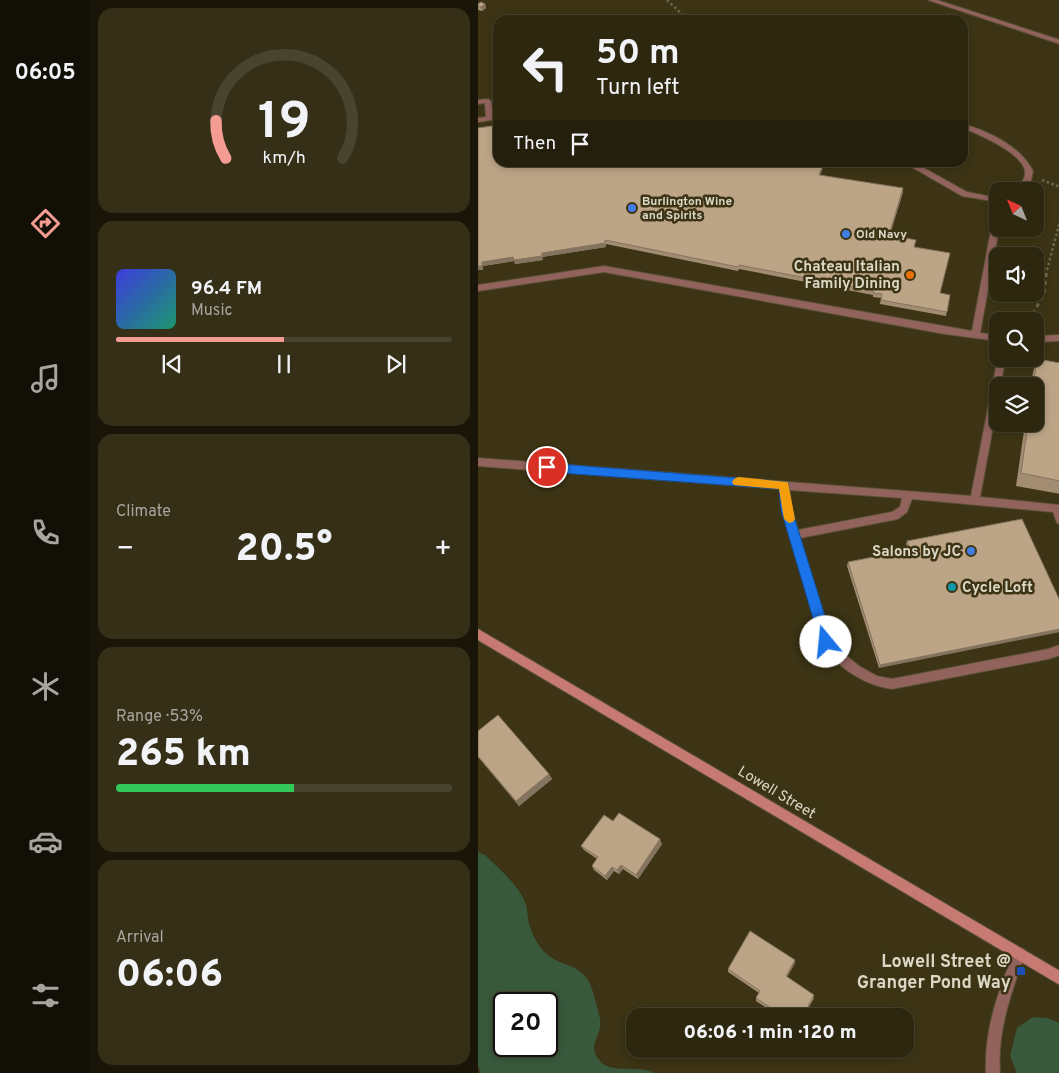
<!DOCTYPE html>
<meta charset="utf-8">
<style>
:root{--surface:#2d270f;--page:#352f18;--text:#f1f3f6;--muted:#a7a59e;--line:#48442f;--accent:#f59c92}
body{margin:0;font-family:Overpass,sans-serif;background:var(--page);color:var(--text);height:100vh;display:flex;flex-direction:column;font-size:19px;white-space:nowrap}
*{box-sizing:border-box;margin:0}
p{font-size:16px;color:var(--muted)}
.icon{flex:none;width:28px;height:28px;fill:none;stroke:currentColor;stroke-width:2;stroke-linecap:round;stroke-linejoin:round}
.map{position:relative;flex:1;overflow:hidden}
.sheet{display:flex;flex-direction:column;gap:8px;padding:8px;background:#191508;width:388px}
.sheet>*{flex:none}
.guide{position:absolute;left:15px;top:15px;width:475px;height:152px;border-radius:15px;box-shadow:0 2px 8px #0003,0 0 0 1px var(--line);background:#2d270f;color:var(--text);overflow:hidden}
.needle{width:32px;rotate:317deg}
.controls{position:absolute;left:511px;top:182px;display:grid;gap:10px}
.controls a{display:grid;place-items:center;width:55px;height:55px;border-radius:10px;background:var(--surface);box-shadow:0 2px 8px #0003,0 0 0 1px var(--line);font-size:25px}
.speed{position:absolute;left:15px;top:992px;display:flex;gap:10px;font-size:25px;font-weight:700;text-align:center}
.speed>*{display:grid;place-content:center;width:65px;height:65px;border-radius:50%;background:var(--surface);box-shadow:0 2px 8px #0003,0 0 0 1px var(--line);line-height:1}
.speed .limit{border:2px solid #111;border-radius:8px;background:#fff;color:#111}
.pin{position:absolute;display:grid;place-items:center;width:42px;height:42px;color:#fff;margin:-21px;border:2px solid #fff;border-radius:50%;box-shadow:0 1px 5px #0007}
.me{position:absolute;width:55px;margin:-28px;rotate:343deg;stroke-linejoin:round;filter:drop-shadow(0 0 4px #0008)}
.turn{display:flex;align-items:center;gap:18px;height:105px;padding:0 20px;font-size:22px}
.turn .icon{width:65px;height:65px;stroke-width:2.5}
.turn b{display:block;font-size:35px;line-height:42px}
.then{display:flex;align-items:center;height:48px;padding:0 20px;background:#0003;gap:10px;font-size:19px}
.big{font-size:38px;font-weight:800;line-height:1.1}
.sheet .widget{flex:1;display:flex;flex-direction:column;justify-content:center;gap:8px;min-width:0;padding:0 18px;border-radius:15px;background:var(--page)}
.sheet .dial{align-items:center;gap:0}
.dial svg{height:130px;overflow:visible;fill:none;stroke:var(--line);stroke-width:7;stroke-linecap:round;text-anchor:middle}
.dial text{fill:var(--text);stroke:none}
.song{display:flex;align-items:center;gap:15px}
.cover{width:60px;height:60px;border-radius:8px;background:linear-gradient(135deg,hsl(240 70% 55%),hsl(160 70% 35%))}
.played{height:5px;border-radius:2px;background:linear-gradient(90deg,var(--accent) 50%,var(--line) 50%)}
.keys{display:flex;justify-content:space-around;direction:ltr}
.heat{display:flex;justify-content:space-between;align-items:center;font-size:28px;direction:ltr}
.charge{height:8px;border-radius:4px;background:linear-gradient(90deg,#34c759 53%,var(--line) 0)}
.trip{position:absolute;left:148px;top:1008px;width:288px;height:50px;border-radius:15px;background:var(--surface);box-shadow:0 2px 8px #0003,0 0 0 1px var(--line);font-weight:800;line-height:50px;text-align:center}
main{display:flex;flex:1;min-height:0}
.tab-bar{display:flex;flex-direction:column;width:90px;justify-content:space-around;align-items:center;background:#121006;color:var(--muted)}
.tab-bar .icon{width:35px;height:35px}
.tab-bar .current{color:var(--accent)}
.tab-bar b{font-size:22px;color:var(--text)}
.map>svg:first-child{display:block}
.green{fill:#39593c;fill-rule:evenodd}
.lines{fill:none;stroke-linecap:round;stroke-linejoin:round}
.service-casing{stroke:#595134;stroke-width:2}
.minor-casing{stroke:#595134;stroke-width:2}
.tertiary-casing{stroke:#595134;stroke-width:2}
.secondary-casing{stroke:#595134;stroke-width:2}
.path-far1{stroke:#6e674b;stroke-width:2.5;stroke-dasharray:2.5 2.5;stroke-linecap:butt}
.path{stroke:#6e674b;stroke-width:3;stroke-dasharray:4 4;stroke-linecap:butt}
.service{fill:#92625d;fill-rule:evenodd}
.minor{fill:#92625d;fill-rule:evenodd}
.tertiary{fill:#92625d;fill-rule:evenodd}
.secondary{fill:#c67a72;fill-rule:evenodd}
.wall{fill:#a28d73}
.shaded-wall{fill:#84735e}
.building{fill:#bca486;stroke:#84735e}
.route{fill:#1a73e8;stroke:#114b97}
.slow{fill:#f59e0b}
.shop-dot{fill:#3f7fe0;stroke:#3c3414;stroke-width:2}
.food-dot{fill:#e8710a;stroke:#3c3414;stroke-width:2}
.culture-dot{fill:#0f9aa8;stroke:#3c3414;stroke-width:2}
.transit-dot{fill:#1a4fb4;stroke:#3c3414;stroke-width:2}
.labels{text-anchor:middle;stroke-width:5;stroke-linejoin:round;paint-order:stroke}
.far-poi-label{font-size:12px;font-weight:bold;fill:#dbd7c5;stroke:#3c3414;text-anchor:start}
.poi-label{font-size:15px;font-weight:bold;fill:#dbd7c5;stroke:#3c3414;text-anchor:end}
.street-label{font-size:15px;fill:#dbd7c5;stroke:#3c3414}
.near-poi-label{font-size:18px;font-weight:bold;fill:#dbd7c5;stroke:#3c3414;text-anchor:end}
</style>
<main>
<nav class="tab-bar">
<b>06:05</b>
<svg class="icon current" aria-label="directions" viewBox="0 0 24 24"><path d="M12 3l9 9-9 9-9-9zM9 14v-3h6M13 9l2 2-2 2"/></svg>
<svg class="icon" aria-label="music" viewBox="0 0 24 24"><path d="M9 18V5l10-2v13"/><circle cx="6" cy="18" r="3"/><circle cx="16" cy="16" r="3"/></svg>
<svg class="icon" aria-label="phone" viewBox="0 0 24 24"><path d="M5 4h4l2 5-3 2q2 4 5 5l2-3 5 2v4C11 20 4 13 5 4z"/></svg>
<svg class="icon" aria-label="climate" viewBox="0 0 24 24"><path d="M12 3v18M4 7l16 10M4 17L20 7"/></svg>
<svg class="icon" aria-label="car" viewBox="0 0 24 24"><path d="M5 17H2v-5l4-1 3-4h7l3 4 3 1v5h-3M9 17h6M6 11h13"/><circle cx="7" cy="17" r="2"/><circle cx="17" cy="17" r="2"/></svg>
<svg class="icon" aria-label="filters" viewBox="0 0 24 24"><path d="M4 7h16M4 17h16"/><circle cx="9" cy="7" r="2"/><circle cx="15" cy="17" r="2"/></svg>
</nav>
<section class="sheet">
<div class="widget dial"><svg viewBox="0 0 100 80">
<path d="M14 69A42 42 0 1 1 86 69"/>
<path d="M14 69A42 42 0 0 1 8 46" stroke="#f59c92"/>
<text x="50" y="56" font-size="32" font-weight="700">19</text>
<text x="50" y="72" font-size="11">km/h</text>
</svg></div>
<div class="widget">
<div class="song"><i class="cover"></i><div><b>96.4 FM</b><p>Music</p></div></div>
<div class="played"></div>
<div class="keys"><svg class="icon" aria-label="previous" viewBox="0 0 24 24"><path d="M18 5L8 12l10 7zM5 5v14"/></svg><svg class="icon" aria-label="pause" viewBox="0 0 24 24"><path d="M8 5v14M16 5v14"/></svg><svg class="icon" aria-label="next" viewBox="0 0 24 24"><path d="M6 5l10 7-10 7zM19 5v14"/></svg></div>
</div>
<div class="widget"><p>Climate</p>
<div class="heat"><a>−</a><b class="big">20.5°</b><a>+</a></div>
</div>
<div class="widget"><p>Range · 53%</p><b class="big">265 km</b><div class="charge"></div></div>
<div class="widget"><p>Arrival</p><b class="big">06:06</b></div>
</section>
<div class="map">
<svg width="582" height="1073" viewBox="0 0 582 1073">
<rect width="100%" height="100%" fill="#3c3414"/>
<path class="green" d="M0 852 7 855C22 870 41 885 48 905 50 911 49 918 51 924 53 931 58 942 63 948 78 969 105 960 114 989 117 999 120 1009 122 1019 125 1038 105 1045 125 1064 139 1073 161 1065 177 1073H3L0 1066ZM26 1004H69V1046H26Z
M555 1017 570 1018 581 1023V1073H539L532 1056 539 1028Z"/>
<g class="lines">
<defs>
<path id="service" d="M10 99 13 101 15 116 20 115V119L0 122V118L8 117 7 103 0 104V100Z
M485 124C512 132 542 146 555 171L553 181 542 191H534C537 187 543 184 545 180 559 158 500 134 485 128Z
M425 162H435L489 192 520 198V202L484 196Z
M517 209H520L521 229 502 333 520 335V341L467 334 126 272 0 291V285L126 266 494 331Z
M582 335V341L558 342V336Z
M520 357V359H549L582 364V370L527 362 522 386H520V400L502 497 582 505V524L579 523 575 512 434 499 429 512 420 519 322 538 354 640 364 652 381 666 399 676 414 679 570 649 582 645V655L570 659 414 689C389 686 361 669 347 648 339 636 336 618 332 604 321 566 306 528 302 489L0 466V458L493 496ZM311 490 424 498 422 507 414 512 320 530 314 510Z"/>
<path id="minor" d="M541 948 546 949 547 954C533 993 519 1031 522 1073H508C506 1030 520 993 535 954L536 949Z"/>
<path id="tertiary" d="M450 0H459L582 40V44Z"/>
<path id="secondary" d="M0 629 582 971V985L0 640Z"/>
</defs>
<use href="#service" class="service-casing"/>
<use href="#minor" class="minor-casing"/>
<use href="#tertiary" class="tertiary-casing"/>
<use href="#secondary" class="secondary-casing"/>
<path class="path-far1" d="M189 0 210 20
M564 180 582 187
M569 270 582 221"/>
<path class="path" d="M551 321 566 294 569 268"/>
<use href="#service" class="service"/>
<use href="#minor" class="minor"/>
<use href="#tertiary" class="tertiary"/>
<use href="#secondary" class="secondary"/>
</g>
<path class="wall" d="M0 4H7L8 8 4 11 0 10Z
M0 128 343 175 425 192 412 235 436 247 462 293 472 295 468 316 402 304 403 298 395 297V295L261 269 260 271 128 244V247L64 257 65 260 37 264 36 261 5 266V270H0Z
M559 359 582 363V494L538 486 547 424H558V386H553L555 372Z
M429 541 582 601 401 668 369 566 370 562 430 550 428 544Z
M0 731 71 774 74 779 41 806 0 757Z
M135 821 184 844 160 879 145 869 141 874 136 871 129 880 116 870 114 866 119 859 106 850 103 846Z
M317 963 309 977 336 998 326 1016H301L278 1001V998L281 993 250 972V969Z"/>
<path class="shaded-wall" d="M7 4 8 8 4 11 3 7Z
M346 162H347L341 179V175Z
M425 188V192L410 239 411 235Z
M127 243 128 247 64 257V253Z
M64 256 65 260 37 264 36 261 5 266V270H0V266L4 262 35 257Z
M582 629V632L401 668 402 665Z
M71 774 74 779 41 806 38 801Z
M182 839 184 844 160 879 158 875Z
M143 865 145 869 141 874 139 870Z
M134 867 136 871 129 880 127 876Z
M317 960V963L307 979 308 976Z"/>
<path class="building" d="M3 2 7 4 3 7 0 6V4Z
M20 125V162H346L341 175 425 188 411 235 438 240 436 247 472 253 462 293 472 295 469 312 403 300 404 294 395 293 396 291 261 265 260 267 127 240V243L64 253V256L36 260 35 257 4 262V266H0V128Z
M559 359 582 363V481L543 473 550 424H558V386H555Z
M544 519 582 601V629L402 665 370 562 432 550 429 541Z
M20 715 71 774 38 801 0 756V731Z
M141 813 182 839 158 875 143 865 139 870 134 867 127 876 114 866 120 857 103 846 126 815 135 821Z
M272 931 317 960 308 976 336 995 325 1016H305L278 998 282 991 250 969Z"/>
<path class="route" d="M69 463 310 482 314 510 355 642 353 645 348 647 344 645 342 642 303 510 301 489 69 472 63 467Z"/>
<path class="slow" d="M260 477 310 482 317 519 315 522 311 523 306 519 301 489 256 485 254 482 256 479Z"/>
<g class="shop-dot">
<circle cx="154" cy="208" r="5"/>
<circle cx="368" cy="234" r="5"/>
<circle cx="493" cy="551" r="5"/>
</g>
<circle class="food-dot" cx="432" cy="275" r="5"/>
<circle class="culture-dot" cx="474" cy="587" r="5"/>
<rect class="transit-dot" x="538" y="966" width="10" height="10" rx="2.5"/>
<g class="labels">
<g class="far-poi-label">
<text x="164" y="205">Burlington Wine<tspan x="164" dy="14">and Spirits</tspan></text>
<text x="378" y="238">Old Navy</text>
</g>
<g class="poi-label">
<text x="422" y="271">Chateau Italian<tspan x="422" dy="17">Family Dining</tspan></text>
<text x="483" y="556">Salons by JC</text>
<text x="484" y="592" text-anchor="start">Cycle Loft</text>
</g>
<g class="street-label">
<text transform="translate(299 792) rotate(31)" y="5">Lowell Street</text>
</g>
<g class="near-poi-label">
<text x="533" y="967">Lowell Street @<tspan x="533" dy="21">Granger Pond Way</tspan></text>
</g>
</g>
</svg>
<div class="controls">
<a><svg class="needle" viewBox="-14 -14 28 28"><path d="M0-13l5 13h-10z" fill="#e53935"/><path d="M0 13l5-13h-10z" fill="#a7a59e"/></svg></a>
<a><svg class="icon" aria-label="sound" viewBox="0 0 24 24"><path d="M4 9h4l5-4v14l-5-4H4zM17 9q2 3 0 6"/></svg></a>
<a><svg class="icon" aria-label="search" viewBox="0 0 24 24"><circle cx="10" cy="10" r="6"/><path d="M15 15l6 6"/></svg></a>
<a><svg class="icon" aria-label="layers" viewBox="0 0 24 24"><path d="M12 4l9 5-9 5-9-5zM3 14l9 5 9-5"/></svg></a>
</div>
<div class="speed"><div class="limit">20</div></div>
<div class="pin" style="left:69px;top:467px;background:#d93025"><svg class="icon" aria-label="arrive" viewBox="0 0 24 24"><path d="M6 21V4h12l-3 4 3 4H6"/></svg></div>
<svg class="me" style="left:348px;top:642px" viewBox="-20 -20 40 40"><circle r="19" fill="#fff"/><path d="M0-13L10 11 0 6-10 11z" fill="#1a73e8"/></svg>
<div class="trip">06:06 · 1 min · 120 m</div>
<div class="guide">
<div class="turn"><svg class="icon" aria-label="left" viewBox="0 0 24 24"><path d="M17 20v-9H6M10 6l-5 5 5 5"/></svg><div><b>50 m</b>Turn left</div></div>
<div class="then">Then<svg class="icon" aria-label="arrive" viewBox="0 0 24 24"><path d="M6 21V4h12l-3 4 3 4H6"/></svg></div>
</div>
</div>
</main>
